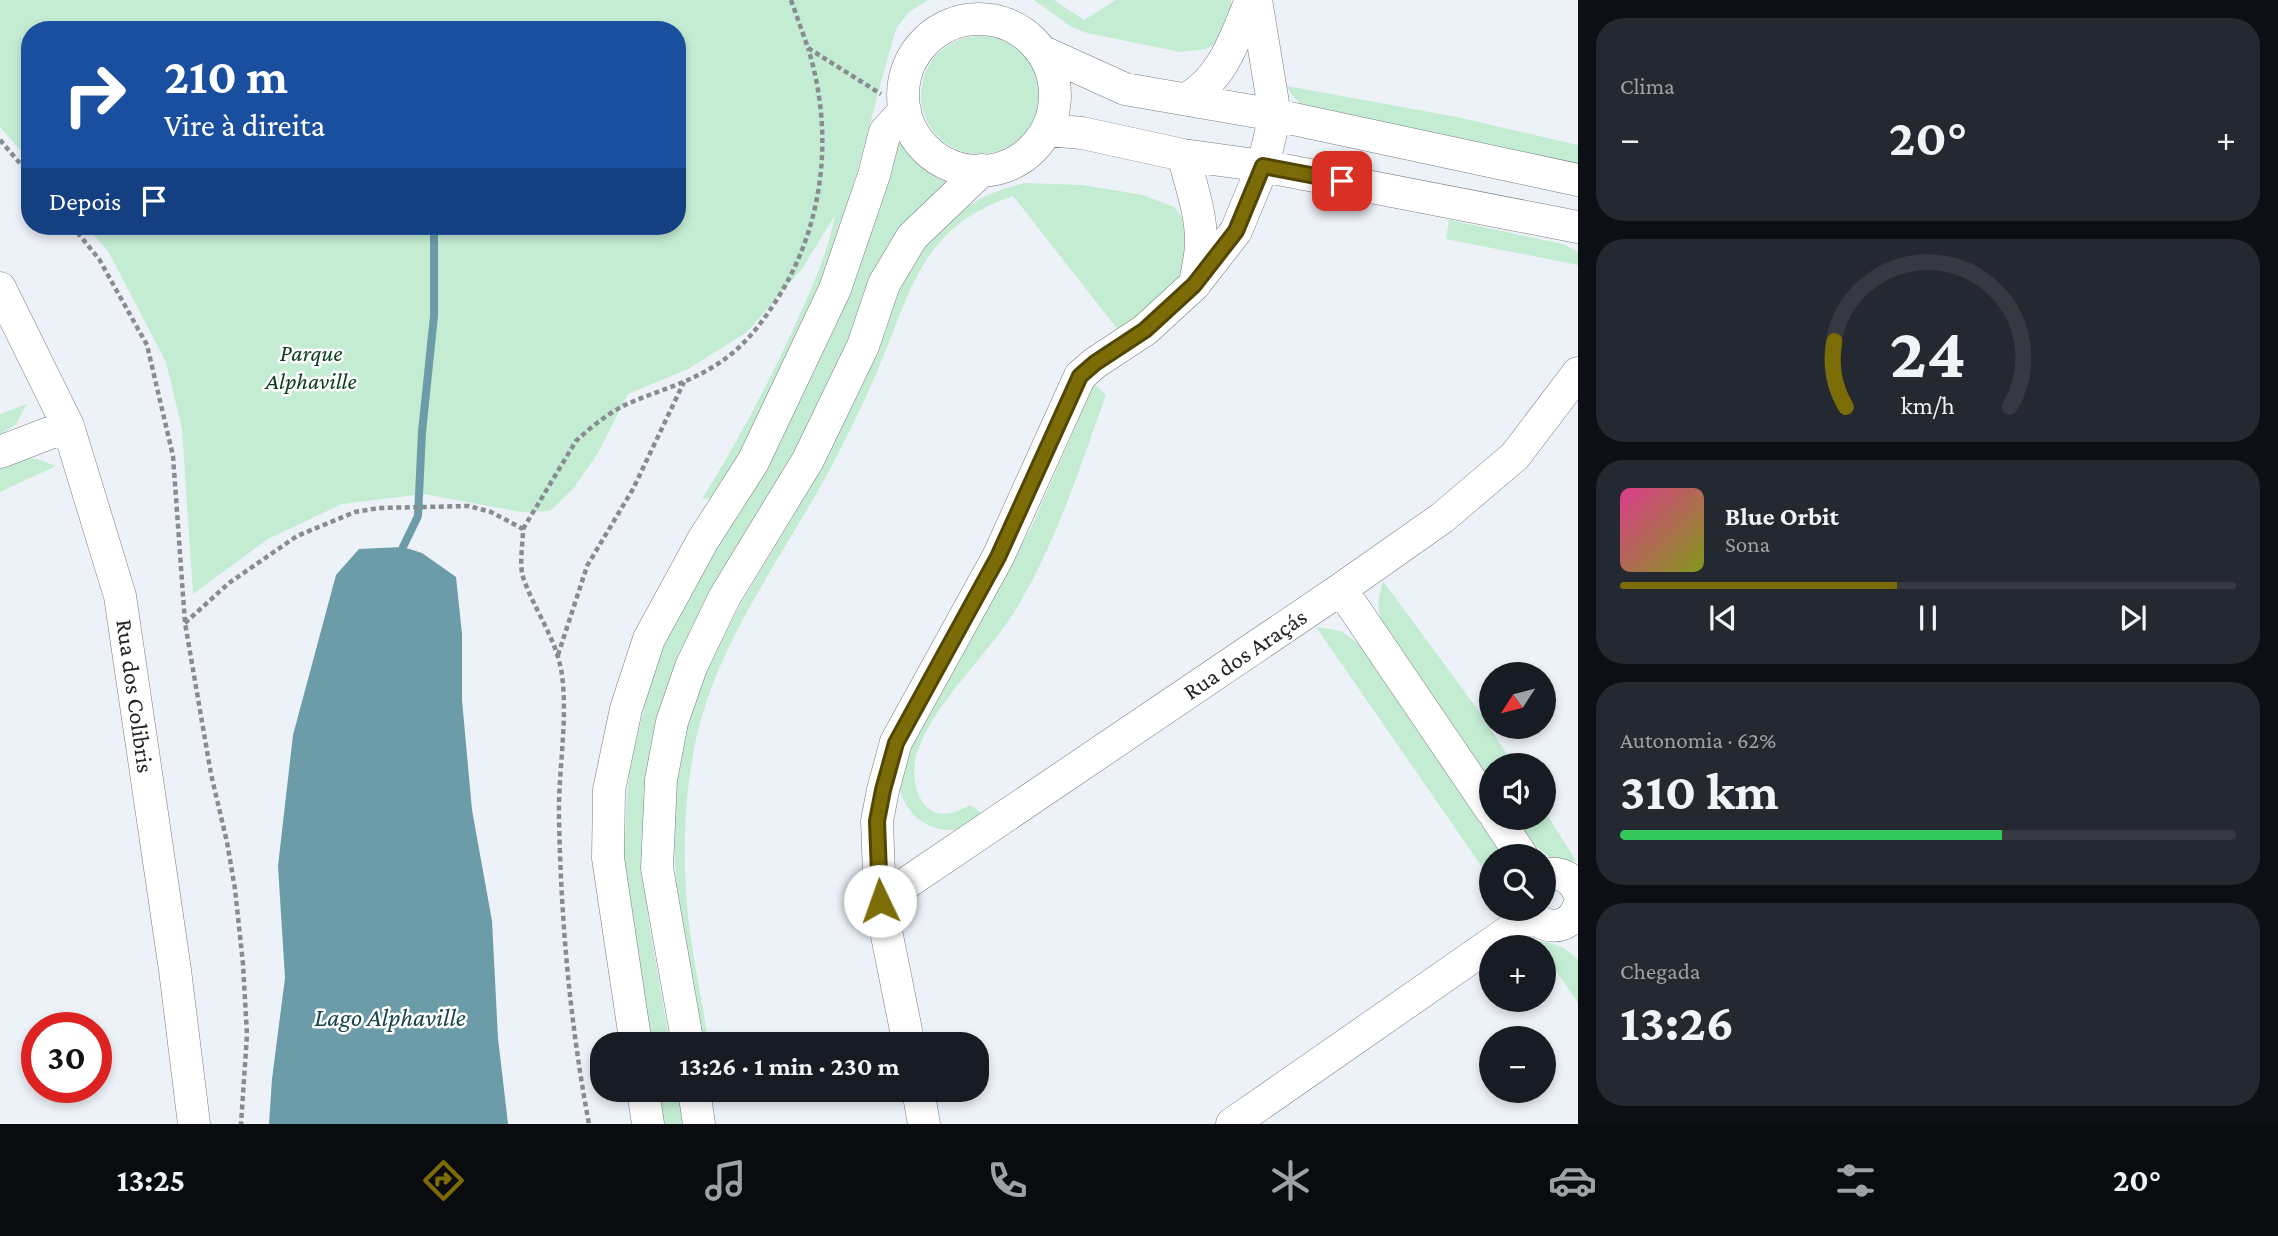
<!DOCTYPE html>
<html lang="pt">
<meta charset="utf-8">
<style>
:root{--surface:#171b24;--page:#242831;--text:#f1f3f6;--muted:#9ea1a6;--line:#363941;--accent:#7c6c07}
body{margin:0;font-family:"Crimson Pro",serif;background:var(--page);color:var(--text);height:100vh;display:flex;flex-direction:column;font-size:26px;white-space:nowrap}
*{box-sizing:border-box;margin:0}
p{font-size:23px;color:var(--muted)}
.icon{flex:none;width:38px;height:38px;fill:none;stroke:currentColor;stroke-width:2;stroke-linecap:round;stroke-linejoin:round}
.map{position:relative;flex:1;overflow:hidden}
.drawer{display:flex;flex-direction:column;gap:18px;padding:18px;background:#0d0f14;width:700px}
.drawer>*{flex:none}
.hud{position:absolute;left:21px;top:21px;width:665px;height:214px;border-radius:28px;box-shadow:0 4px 10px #0003;background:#1a4fa0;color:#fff;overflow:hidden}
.needle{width:46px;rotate:234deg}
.fabs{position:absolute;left:1479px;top:662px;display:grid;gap:14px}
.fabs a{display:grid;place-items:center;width:77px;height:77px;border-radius:50%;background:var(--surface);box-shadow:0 4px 10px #0003;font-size:35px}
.speed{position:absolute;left:21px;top:1012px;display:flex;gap:14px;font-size:35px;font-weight:700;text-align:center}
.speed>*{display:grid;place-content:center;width:91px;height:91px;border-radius:50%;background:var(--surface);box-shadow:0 4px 10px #0003;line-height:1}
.speed .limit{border:10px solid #d22;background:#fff;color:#111}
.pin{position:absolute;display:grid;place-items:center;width:60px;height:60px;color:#fff;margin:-30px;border-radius:14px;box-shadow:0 4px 10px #0006}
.me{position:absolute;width:77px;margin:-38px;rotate:357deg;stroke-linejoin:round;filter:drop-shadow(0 0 5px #0008)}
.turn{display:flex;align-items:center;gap:24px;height:147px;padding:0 28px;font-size:32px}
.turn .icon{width:91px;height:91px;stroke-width:2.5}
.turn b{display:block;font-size:49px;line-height:60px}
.then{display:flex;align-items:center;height:66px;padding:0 28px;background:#0003;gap:14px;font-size:26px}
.big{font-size:52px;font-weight:700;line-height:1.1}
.drawer .tile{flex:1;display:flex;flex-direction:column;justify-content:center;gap:10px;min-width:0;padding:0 24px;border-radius:28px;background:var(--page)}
.drawer .dial{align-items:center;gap:0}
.dial svg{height:182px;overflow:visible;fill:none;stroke:var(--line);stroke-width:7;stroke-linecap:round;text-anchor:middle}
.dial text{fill:var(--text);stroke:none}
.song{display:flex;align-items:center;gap:21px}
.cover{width:84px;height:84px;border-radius:10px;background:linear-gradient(135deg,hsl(330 70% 55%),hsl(70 70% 35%))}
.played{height:7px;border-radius:4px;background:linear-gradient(90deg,var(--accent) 45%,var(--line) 45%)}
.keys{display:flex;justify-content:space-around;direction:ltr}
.heat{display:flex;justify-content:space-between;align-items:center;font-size:38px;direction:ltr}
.charge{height:10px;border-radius:5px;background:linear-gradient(90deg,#34c759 62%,var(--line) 0)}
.trip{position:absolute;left:590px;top:1032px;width:399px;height:70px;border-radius:28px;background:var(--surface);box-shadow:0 4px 10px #0003;font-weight:700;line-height:70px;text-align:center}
.tabs{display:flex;height:112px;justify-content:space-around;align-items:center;background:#090b0e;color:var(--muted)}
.tabs .icon{width:49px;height:49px}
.tabs .on{color:var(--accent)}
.tabs b{font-size:32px;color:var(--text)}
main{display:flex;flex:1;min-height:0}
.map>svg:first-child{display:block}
.green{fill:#c4ecd3}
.water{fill:#6b9ca8}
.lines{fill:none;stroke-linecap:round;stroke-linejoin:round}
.stream{stroke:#6b9ca8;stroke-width:8}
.street-casing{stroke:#787c81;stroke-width:33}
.path{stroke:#888c90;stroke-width:4.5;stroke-dasharray:5 3.5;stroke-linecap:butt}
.street{stroke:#fff;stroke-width:32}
.route-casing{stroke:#514605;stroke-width:18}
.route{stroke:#7c6c07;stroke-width:12}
.labels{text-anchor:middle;stroke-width:5;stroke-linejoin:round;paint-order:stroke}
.park-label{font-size:24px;font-style:italic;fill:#083c24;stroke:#fff}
.street-label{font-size:24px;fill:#232527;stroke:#fff}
.water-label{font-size:26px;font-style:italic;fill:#18444e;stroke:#fff}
</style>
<main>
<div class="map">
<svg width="1578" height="1124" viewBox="0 0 1578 1124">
<rect width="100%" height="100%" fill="#edf2f8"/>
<path class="green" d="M0 0H928L908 13 896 29C871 114 853 202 821 285 794 356 756 423 720 491L713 498 702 499C737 443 768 385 795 325 811 290 828 253 835 215L802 269 747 332 688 369 628 394 598 453 573 489 550 511 521 512 424 494 342 504 268 539 193 594 182 429 166 362 108 251 86 226H677V30H30V161L0 127Z
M1034 0H1054L1084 20 1116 0H1231L1232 9 1220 41 1206 49 1180 52 1087 33 1070 26Z
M921 95a59 59 0 1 1 118 0a59 59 0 1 1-118 0Z
M1287 86 1457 117 1578 145V166L1303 106 1291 94Z
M898 139 955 181 849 337 811 419 770 500 732 559 643 859 648 917 670 1045H651L624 860 627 792 632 758 648 692 659 659 674 622 710 559 748 500 813 374 845 299Z
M1025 183 1083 185 1143 195 1174 207 1185 221 1191 236 1180 279 1119 331 1013 196C982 207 956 221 935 248 911 278 900 317 885 352 872 385 857 417 841 448 789 552 710 644 692 761 683 815 683 871 689 925 694 965 703 1005 709 1045H700C683 941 662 851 683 745 705 639 776 557 823 461 845 416 868 369 887 322 897 298 904 271 921 250 927 242 936 235 944 228 973 200 986 193 1025 183Z
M1449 220 1563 244 1578 252V265L1446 239Z
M1094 384 1106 395C1080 467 1057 540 1018 606 989 655 932 703 916 756 910 779 919 820 951 813 958 812 964 808 970 805L985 816C974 823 963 831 949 830 923 830 899 807 899 780 899 773 901 766 902 759L1032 526Z
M27 404 16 424 0 435V414Z
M28 458 37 459 56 466 0 492V466Z
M1383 581 1481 714 1514 765H1491V784L1381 624 1378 602Z
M1316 627 1341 631 1362 646 1505 856H1491V880Z
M1544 810 1576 861C1544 864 1531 841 1514 817H1544Z
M1535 941C1552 942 1566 946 1578 960V1003L1544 953V947H1539Z
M658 1090H678L683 1124H664Z"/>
<path class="water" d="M403 547 422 553 456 577 462 634V700L472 810 492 921 498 1038 508 1124H269L272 1079 285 978 278 866 293 735 336 575 359 549Z"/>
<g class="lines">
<path class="stream" d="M403 547 418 516 422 432 434 316V226"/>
<defs>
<path id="street" d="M903 95a76 76 0 1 1 152 0a76 76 0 1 1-152 0Z
M1041 51 1125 89 1275 115 1578 180
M1187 99C1224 77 1235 38 1251 0
M1047 130 1082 133 1183 155 1263 166 1578 227
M1183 155C1191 185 1202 215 1201 246 1200 259 1197 272 1195 284
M0 288 68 426 120 596 175 970 194 1124
M0 452 68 426
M1341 589 1491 810
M1496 817 1522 856
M1544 875C1559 871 1572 877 1578 891
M880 901 1341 589 1442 518 1515 456 1578 373
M1528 908C1538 931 1569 932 1578 908
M636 1045 608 858 609 790 626 709 649 639 703 540 753 462 835 289 874 175 885 132 905 110
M688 1045 657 868 661 780 672 722 691 667 724 598 808 460 863 346 884 284 912 237 982 170
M909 1045 880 901 877 821 883 790 896 742 998 557 1080 376 1095 363 1145 330 1194 285 1236 231 1263 166 1275 115 1256 0
M643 1090 648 1124
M694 1090 699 1124
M918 1090 924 1124
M1232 1124 1531 916"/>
</defs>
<use href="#street" class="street-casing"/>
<path class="path" d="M791 0 808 48 881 94
M0 140 30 175
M72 226 99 259 147 345 173 456 185 623 211 774 227 842 235 889 243 964 247 1035 241 1124
M523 529 576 441C590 428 606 415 623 406 652 392 684 385 711 368 739 352 757 330 774 304 824 228 835 135 808 48
M185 623 229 583 297 536 355 512 379 508 469 506 491 512 523 529C523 544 519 564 523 577 534 610 557 639 562 675 568 722 558 771 559 818 561 921 570 1023 589 1124
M558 655 587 566 633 489 684 382"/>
<use href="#street" class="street"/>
</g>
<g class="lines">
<defs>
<path id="route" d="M880 901 877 821 883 790 896 743 998 557 1080 376 1095 363 1145 330 1194 285 1236 231 1263 166 1342 181"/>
</defs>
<use href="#route" class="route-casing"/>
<use href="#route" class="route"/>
</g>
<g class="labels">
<g class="park-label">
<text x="311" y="361">Parque<tspan x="311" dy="28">Alphaville</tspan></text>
</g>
<g class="street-label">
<text transform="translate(1245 654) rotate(-34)" y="8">Rua dos Araçás</text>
<text transform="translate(135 696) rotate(82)" y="8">Rua dos Colibris</text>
</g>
<g class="water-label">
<text x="390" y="1026">Lago Alphaville</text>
</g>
</g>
</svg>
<div class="fabs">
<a><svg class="needle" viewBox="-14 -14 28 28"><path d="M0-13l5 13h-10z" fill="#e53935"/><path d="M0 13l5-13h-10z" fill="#9ea1a6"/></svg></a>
<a><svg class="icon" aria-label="sound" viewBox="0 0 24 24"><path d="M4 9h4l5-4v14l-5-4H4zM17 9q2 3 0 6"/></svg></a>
<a><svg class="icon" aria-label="search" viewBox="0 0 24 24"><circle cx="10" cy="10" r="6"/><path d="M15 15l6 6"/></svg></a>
<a>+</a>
<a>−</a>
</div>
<div class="speed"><div class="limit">30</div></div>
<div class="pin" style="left:1342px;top:181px;background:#d93025"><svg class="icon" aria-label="arrive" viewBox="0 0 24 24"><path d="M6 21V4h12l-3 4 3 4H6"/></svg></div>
<svg class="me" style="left:880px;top:901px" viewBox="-20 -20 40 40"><circle r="19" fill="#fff"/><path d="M0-13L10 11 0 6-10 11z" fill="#7c6c07"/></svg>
<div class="trip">13:26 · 1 min · 230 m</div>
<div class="hud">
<div class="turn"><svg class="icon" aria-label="right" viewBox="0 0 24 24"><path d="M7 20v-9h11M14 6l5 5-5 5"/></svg><div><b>210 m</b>Vire à direita</div></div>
<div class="then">Depois<svg class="icon" aria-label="arrive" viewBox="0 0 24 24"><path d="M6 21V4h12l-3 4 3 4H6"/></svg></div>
</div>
</div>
<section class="drawer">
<div class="tile"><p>Clima</p>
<div class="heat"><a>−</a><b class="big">20°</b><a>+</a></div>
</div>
<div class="tile dial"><svg viewBox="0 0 100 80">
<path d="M14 69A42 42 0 1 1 86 69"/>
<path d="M14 69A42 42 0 0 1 9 40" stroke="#7c6c07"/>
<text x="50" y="56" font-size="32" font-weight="700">24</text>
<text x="50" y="72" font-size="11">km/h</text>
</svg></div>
<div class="tile">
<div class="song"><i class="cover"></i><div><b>Blue Orbit</b><p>Sona</p></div></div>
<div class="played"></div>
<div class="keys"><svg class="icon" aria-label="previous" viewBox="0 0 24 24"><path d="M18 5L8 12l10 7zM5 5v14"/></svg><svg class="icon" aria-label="pause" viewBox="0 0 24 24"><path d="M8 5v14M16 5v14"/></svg><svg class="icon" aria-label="next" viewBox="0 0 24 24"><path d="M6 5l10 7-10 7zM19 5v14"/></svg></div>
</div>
<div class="tile"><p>Autonomia · 62%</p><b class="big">310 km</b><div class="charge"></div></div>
<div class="tile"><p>Chegada</p><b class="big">13:26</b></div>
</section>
</main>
<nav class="tabs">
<b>13:25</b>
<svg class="icon on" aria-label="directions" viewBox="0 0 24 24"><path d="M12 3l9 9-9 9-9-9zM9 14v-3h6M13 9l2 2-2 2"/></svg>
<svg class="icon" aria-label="music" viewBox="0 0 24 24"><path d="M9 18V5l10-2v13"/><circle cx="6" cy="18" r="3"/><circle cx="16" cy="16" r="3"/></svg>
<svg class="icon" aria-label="phone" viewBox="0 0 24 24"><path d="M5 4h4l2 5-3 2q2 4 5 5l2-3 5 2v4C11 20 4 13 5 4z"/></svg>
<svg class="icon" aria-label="climate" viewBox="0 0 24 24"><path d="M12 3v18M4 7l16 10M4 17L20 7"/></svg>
<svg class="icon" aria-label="car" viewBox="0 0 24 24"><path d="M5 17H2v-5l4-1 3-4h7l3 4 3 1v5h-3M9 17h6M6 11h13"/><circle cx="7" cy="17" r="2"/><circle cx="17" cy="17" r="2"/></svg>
<svg class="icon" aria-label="filters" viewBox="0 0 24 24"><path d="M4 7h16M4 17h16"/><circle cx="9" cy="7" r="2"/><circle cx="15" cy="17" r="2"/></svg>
<b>20°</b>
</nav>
